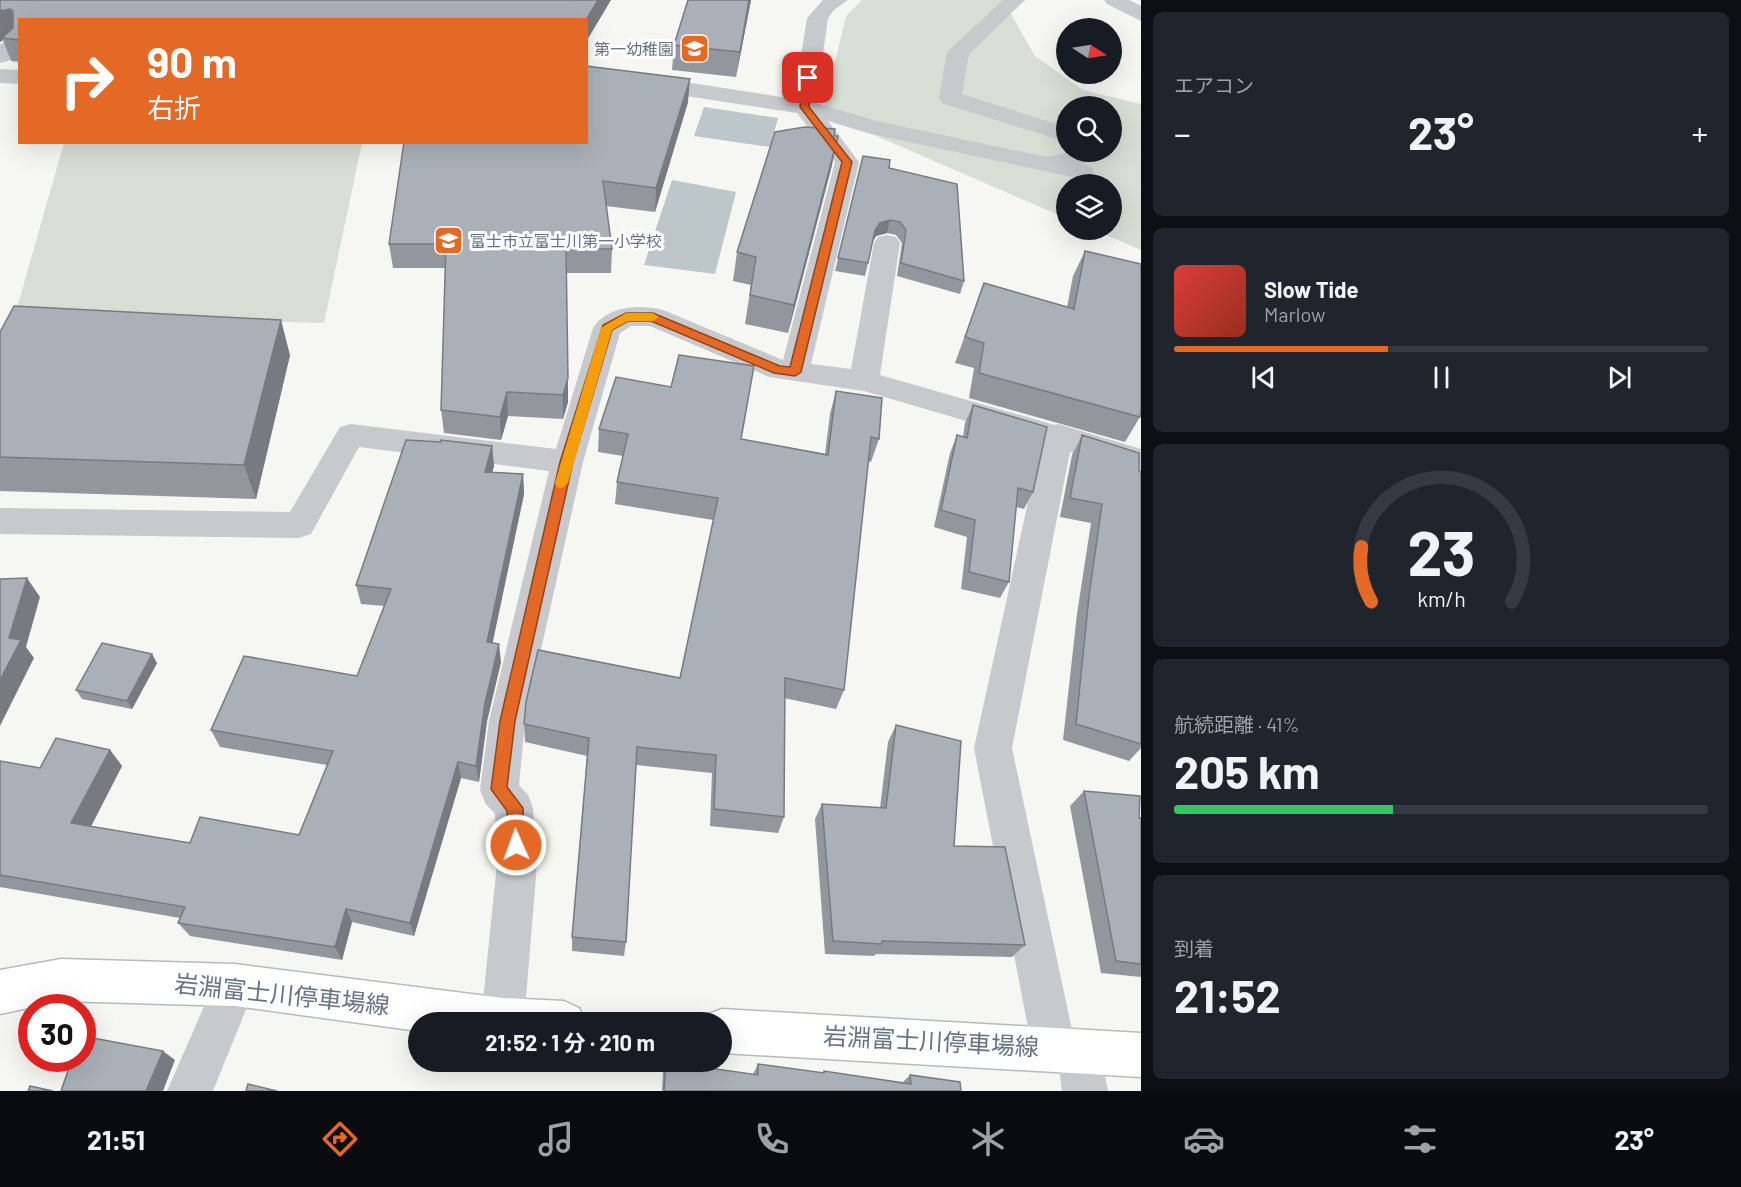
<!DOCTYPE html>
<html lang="ja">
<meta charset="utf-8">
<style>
:root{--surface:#171b24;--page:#20242c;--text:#f1f3f6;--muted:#9ea1a6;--line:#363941;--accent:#e46826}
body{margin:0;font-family:Barlow,"Noto Sans JP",sans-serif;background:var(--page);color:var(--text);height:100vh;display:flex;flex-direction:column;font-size:22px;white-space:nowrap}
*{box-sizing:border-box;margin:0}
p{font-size:20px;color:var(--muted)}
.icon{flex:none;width:33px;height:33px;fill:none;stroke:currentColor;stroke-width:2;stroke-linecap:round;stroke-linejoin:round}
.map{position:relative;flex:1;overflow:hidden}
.panel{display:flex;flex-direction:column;gap:12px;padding:12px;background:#0d0f14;width:600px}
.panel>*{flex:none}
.hud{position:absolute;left:18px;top:18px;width:570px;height:126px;border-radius:0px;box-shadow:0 6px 24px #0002;background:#e46826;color:#fff;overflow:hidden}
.needle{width:39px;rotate:102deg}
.buttons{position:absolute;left:1056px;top:18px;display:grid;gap:12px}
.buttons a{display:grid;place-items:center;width:66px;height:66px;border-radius:50%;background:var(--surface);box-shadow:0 6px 24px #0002;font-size:30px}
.speed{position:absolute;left:18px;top:994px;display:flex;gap:12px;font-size:30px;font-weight:700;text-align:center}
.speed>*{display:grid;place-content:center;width:78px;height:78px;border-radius:50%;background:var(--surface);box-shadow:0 6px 24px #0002;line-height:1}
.speed .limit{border:9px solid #d22;background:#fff;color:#111}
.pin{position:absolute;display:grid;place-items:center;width:51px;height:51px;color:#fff;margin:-26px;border-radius:12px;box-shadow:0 3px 9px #0006}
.me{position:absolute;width:66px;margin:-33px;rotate:358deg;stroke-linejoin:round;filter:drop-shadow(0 0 4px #0008)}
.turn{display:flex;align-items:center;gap:21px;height:126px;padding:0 30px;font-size:27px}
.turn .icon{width:78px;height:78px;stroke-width:2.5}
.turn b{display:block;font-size:42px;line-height:51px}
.big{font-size:45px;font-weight:700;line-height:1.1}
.panel .tile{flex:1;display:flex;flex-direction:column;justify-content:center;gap:9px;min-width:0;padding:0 21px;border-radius:9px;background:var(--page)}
.panel .dial{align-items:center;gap:0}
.dial svg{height:156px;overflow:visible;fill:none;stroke:var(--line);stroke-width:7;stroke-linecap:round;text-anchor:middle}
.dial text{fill:var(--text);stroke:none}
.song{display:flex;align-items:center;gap:18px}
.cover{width:72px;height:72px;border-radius:9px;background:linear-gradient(135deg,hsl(0 70% 55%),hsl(10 70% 35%))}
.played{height:6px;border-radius:3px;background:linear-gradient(90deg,var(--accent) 40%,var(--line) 40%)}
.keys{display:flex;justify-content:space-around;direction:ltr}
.heat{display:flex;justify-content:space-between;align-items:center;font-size:33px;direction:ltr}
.charge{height:9px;border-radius:4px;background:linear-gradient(90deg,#34c759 41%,var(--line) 0)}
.trip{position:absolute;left:408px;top:1012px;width:324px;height:60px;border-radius:30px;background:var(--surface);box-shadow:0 6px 24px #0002;font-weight:700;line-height:60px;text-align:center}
.menu{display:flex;height:96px;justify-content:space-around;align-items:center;background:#090b0e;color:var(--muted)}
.menu .icon{width:42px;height:42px}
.menu .on{color:var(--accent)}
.menu b{font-size:27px;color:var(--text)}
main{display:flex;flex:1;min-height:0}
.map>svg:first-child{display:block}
.green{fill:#d7ded4;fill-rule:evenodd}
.water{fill:#bdc6cb}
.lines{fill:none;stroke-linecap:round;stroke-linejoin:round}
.major-casing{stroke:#b7babf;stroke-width:3}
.minor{fill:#c7c9cd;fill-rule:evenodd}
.major{fill:#fff;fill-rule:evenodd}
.wall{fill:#92979e}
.shaded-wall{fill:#777b81}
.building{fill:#aab0b8;stroke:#777b81;stroke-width:1.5}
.route{fill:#e46826;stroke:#944419;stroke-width:1.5}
.slow{fill:#f59e0b}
.labels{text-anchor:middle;stroke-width:6;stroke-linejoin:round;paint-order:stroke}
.far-poi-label{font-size:16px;fill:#657385;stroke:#fff;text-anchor:end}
.near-street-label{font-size:24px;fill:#657385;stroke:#fff}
</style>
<main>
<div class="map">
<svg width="1141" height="1091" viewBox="0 0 1141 1091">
<rect width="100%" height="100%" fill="#f6f7f3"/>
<path class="green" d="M862 0H1003L1035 56 1083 90 1141 104V250L1094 230H1112V184H1066V218L823 113 846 16ZM1066 106H1112V152H1066Z
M64 143H362L324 323 15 315Z"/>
<path class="water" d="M704 107 778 118 770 147 694 136Z
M672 180 736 192 715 274 644 265Z"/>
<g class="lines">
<defs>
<path id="major" d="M61 959 235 964 503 998 564 1001 579 1008 586 1023H418V1031L235 1006 61 1001 0 1014V970Z
M722 1009 1141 1033V1077L722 1053V1023H703L706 1015Z"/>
</defs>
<use href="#major" class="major-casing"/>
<path class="minor" d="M823 0H848L834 10 828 18 816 103 876 121 1047 157 1072 152 1112 150 1113 152 1110 157 1080 164 1091 167 1094 172 1091 177 1082 179 871 134 828 121 859 162 811 364 851 369 874 243 878 237 887 235 896 237 900 243 880 375 1055 425 1058 424 1141 449V473L1070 452 1012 748 1072 1030 1078 1028 1094 1034 1100 1050 1108 1091H1062L1059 1068 1054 1070 1038 1064 1032 1048 974 748 1041 443 864 391 769 377 650 326H631L620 333 583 462 525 721 519 785 528 795 533 808 537 864 524 1023H482L481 1020 497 864 495 814 485 803 480 790 489 721 549 471 359 447 311 534 299 538 0 534V508L290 512 340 427 351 424 556 449 593 328C607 306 640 304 663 310L783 360 835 162 797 113 621 86 586 87V73L621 72 794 99 807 18Z
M1003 0H1025L969 54 962 94 1066 127V142L942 103 939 98 947 52Z
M1104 0H1129L1141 6V21L1107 4Z
M20 34V51L8 61 0 63V45L12 35Z
M0 69 20 70V84L0 83Z
M235 964 250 970 256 985 213 1091H167L220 970Z"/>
<use href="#major" class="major"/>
</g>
<path class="wall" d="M0 0 586 20H20V62L11 61 3 40 0 42Z
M688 0H751L736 77 672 70 674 45Z
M688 102 655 212 606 206 612 249 611 273H566L568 402 563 419 508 416 501 440 444 433 441 410 445 268H393L389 244Z
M863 156 889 168 964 281 960 294 897 276 902 243 896 235 887 233 876 236 873 241 865 276 835 271Z
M832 165 788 333 745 324 751 285 733 281 737 252Z
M1085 251 1140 417 1125 442 969 398 974 368 955 363 984 283 1067 307 1073 276Z
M0 332 290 355 256 499 0 491Z
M836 391 879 439 871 462 868 461 844 690 836 709 784 698V817L778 833 710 826 712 773 636 765 626 942 624 956 572 951V937L587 756 525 742 524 724 680 678 713 520 615 504 617 482 623 456 598 452 599 429 741 439 825 454 830 414Z
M973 405 1033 492 1024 509 1016 507 1009 582 1000 598 961 589 967 537 934 527 950 453 957 435 963 437 965 423Z
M1082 435 1139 471 1141 472V748L1129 761 1063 740 1077 614 1091 523 1060 517 1072 455Z
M492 446 494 466 492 472 523 474 524 494 492 643 501 662 487 721 479 782 461 778 414 936 352 922 342 960 190 936 178 923 180 918 0 887V761L40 768 110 750 122 766 91 826 190 843 299 835 327 765 220 747 211 730 357 676 384 606 361 604 356 585Z
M157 663 132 709 82 699 76 690Z
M896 725 954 846 1025 945 1012 957 876 954 874 956 825 954 815 819 822 804 880 808 888 742Z
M1084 791 1141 818V977L1101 973 1070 806Z
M666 1062 753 1074 758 1064 822 1073 824 1071 902 1083 910 1075 961 1091H662L663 1071Z"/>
<path class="shaded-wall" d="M598 0H611L586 42V20Z
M749 0H751L736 77 740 52Z
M10 9 20 31 2 38 3 40 0 42V11Z
M690 79 688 102 655 212 656 188Z
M838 136 832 165 788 333 794 305Z
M890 220 887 233 876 236 872 243 875 230 880 223Z
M281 320 290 355 256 499 244 465Z
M568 378V402L563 419V395Z
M507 392 508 416 501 440 500 417Z
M492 446 494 466 487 492 485 472Z
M523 474 524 494 489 660 487 642Z
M27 578 40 597 26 647 34 658 0 726V680L9 638Z
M499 644 501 662 487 721 479 782 476 766 485 703Z
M152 654 157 663 132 709 127 701Z
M110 750 122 766 85 838 71 823Z
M458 762 461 778 414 936 410 923Z
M346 909 352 922 342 960 335 947Z
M163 1051 175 1060 163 1091H146Z"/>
<path class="building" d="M0 0H598L586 20H20V40L2 38 13 28V11L10 9 0 11Z
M688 0H749L740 52 674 45Z
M586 66 690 79 656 188 603 181 612 249H566L568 378 563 395 507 392 500 417 441 410 446 244H389L404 142H586Z
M805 127 835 129 834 136H838L794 305 750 295 756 257 737 252 775 132Z
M863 156 890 160 889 168 957 184 964 281 901 263 906 230 900 222 890 220 880 223 875 230 868 263 838 258Z
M1085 251 1141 264V409L1140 417 979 373 984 343 965 337 984 283 1074 309Z
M14 306 281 320 244 465 0 457V332Z
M679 355 754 366 741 439 828 455 836 391 882 398 879 439 871 437 844 690 785 678 784 817 714 809 716 755 637 747 626 942 572 937 589 738 524 724 526 702 538 650 680 678 718 498 617 482 628 434 599 429 616 377 671 387Z
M973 405 1047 427 1033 492 1018 488 1009 582 969 572 975 520 941 510 957 435 967 438Z
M1082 435 1139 453V471L1141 472V744L1076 724 1089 596 1102 504 1070 498Z
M406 440 441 442V440L492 446 485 472 523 474 487 642 499 644 485 703 476 766 458 762 410 923 346 909 335 947 178 923 185 907 0 875V761L40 768 56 738 110 750 71 823 190 843 200 817 299 835 333 751 211 730 244 656 357 676 391 589 356 585Z
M27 578 9 638 21 640 0 680V579Z
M102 643 152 654 127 701 76 690Z
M896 725 961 741 954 846 1005 847 1025 945 882 941V944L833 941 822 804 886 808Z
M1084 791 1140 796 1139 818H1141V964L1116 961Z
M82 1036 163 1051 146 1091H61L72 1059H82Z
M666 1062 758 1075V1064L824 1073V1071L911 1084 910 1075 960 1082 961 1091H664Z
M248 1084 277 1091H246Z
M30 1086 53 1091H28Z"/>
<path class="route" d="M808 75 812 78 809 107 852 162 801 372 795 376 774 373 651 321H628L612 330 573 462 515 721 507 787 523 808 524 845 522 851 516 853 510 851 508 845 507 811 491 789 500 721 560 462 603 325 626 313H653L780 366 790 367 842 162 800 107 803 78Z"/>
<path class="slow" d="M626 313H653L659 317 653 321H628L612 330 568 483 562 488 557 487 555 483 601 328Z"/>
<defs>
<symbol id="school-square" viewBox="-11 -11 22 22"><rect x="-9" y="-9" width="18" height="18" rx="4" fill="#e46826" stroke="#fff"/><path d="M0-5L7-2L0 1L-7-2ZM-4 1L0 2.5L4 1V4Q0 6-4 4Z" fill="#fff"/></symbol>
</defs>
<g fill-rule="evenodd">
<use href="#school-square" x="678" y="32" width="33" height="33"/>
<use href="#school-square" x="432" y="224" width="33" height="33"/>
</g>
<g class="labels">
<g class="far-poi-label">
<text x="674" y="55">第一幼稚園</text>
<text x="470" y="247" text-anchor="start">富士市立富士川第一小学校</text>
</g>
<g class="near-street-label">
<text transform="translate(282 995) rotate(6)" y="8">岩淵富士川停車場線</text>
<text transform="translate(931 1042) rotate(3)" y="8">岩淵富士川停車場線</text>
</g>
</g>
</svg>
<div class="buttons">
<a><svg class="needle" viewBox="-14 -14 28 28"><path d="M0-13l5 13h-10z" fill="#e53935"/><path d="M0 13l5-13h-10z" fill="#9ea1a6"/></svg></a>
<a><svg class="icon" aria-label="search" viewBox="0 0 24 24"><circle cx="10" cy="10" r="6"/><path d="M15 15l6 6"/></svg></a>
<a><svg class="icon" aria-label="layers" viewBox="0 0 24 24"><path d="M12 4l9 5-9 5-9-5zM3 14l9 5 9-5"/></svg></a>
</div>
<div class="speed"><div class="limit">30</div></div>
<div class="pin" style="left:808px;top:78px;background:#d93025"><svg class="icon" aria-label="arrive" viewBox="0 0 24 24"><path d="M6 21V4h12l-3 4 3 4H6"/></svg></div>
<svg class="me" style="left:516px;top:845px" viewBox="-20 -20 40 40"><circle r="17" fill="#e46826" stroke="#fff" stroke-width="3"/><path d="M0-11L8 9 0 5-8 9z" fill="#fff"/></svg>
<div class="trip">21:52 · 1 分 · 210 m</div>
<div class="hud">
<div class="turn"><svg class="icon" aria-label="right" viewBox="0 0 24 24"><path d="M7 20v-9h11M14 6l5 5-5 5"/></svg><div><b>90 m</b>右折</div></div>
</div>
</div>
<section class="panel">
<div class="tile"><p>エアコン</p>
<div class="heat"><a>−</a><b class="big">23°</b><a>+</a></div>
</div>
<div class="tile">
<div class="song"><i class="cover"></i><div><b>Slow Tide</b><p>Marlow</p></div></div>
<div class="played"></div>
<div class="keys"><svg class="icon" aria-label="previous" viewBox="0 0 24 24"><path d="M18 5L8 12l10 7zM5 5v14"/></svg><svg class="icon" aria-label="pause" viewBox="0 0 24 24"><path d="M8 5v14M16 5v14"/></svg><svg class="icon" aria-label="next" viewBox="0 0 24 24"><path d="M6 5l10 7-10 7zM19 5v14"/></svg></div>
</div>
<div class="tile dial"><svg viewBox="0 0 100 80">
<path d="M14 69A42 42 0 1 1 86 69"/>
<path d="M14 69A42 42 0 0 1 9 41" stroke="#e46826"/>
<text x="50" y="56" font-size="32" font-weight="700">23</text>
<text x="50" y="72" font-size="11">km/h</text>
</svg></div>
<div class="tile"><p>航続距離 · 41%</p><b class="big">205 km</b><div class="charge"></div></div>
<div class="tile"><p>到着</p><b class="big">21:52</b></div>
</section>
</main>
<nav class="menu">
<b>21:51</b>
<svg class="icon on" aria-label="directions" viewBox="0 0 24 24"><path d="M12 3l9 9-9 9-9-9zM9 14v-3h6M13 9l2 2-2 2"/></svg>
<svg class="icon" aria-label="music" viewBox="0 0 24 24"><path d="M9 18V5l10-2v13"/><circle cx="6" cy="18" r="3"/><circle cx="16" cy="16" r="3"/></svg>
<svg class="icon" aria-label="phone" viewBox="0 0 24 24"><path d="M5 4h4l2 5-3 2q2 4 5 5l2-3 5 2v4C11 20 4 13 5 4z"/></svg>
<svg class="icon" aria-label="climate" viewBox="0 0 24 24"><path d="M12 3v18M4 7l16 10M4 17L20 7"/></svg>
<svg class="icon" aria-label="car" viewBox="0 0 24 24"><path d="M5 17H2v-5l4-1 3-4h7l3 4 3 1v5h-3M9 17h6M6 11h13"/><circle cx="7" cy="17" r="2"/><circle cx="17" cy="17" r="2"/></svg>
<svg class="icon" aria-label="filters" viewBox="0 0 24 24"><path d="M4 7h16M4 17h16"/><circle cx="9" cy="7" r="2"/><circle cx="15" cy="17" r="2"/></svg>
<b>23°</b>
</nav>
